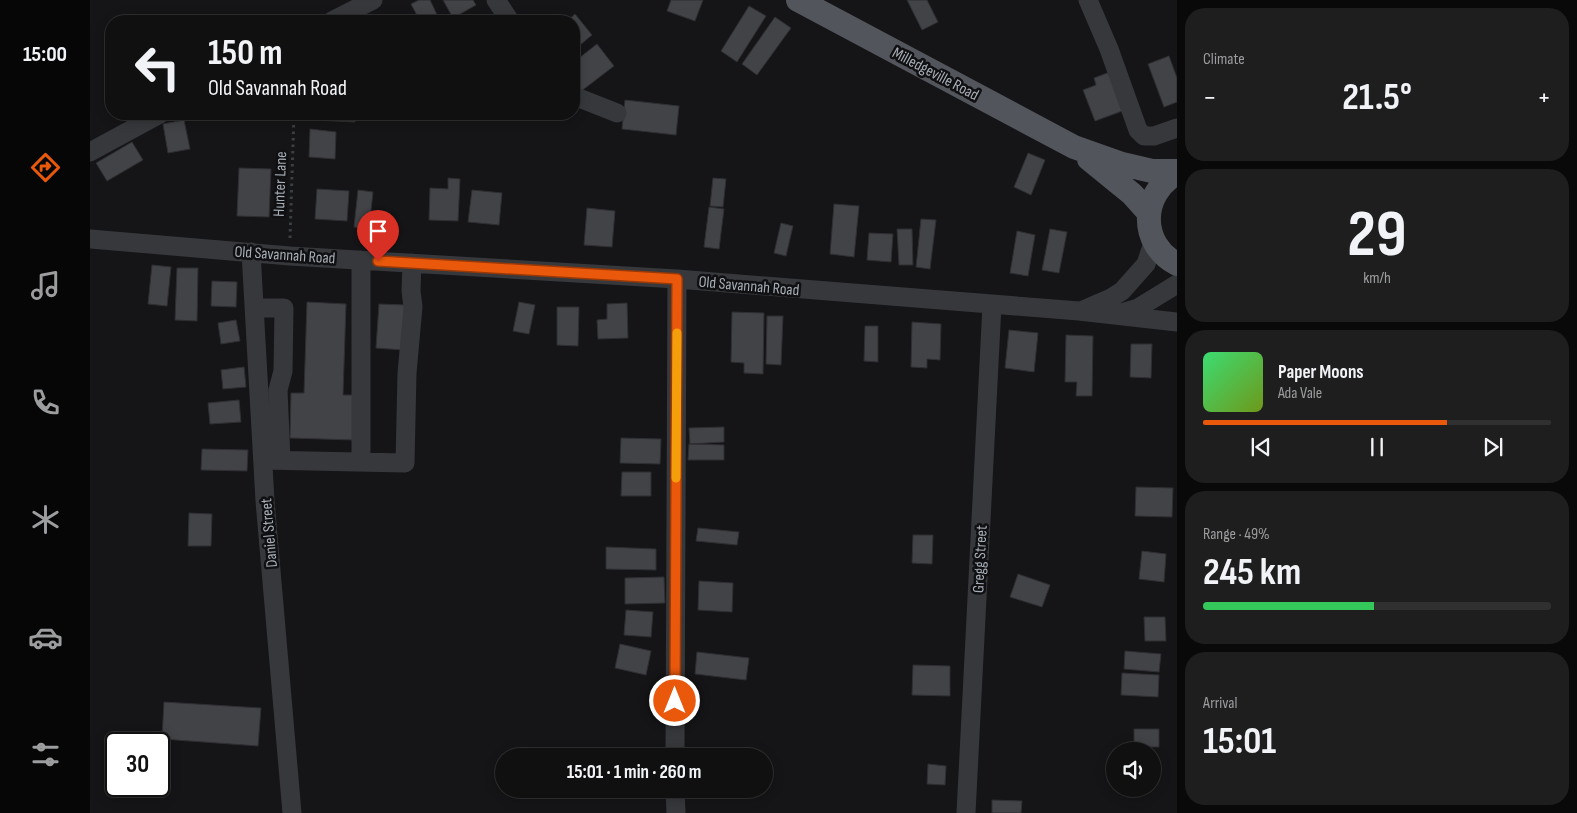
<!DOCTYPE html>
<meta charset="utf-8">
<style>
:root{--surface:#101011;--page:#1e1e1f;--text:#f1f3f6;--muted:#9c9d9f;--line:#303031;--accent:#ea580c}
body{margin:0;font-family:"Sofia Sans Condensed",sans-serif;background:var(--page);color:var(--text);height:100vh;display:flex;flex-direction:column;font-size:19px;white-space:nowrap}
*{box-sizing:border-box;margin:0}
p{font-size:16px;color:var(--muted)}
.icon{flex:none;width:28px;height:28px;fill:none;stroke:currentColor;stroke-width:2;stroke-linecap:round;stroke-linejoin:round}
.map{position:relative;flex:1;overflow:hidden}
.drawer{display:flex;flex-direction:column;gap:8px;padding:8px;background:#090909;width:400px}
.drawer>*{flex:none}
.top-card{position:absolute;left:15px;top:15px;width:475px;height:105px;border-radius:20px;box-shadow:0 2px 12px #0003,0 0 0 1px var(--line);background:#101011;color:var(--text);overflow:hidden}
.tools{position:absolute;left:1016px;top:742px;display:grid;gap:10px}
.tools a{display:grid;place-items:center;width:55px;height:55px;border-radius:50%;background:var(--surface);box-shadow:0 2px 12px #0003,0 0 0 1px var(--line);font-size:25px}
.speed{position:absolute;left:15px;top:732px;display:flex;gap:10px;font-size:25px;font-weight:700;text-align:center}
.speed>*{display:grid;place-content:center;width:65px;height:65px;border-radius:50%;background:var(--surface);box-shadow:0 2px 12px #0003,0 0 0 1px var(--line);line-height:1}
.speed .limit{border:2px solid #111;border-radius:8px;background:#fff;color:#111}
.pin{position:absolute;display:grid;place-items:center;width:42px;height:42px;color:#fff;margin:-51px -21px;border-radius:50% 50% 50% 0;rotate:-45deg;box-shadow:0 0 5px #0007}
.pin .icon{rotate:45deg}
.me{position:absolute;width:55px;margin:-28px;rotate:0deg;stroke-linejoin:round;filter:drop-shadow(0 0 4px #0008)}
.turn{display:flex;align-items:center;gap:18px;height:105px;padding:0 20px;font-size:22px}
.turn .icon{width:65px;height:65px;stroke-width:2.5}
.turn b{display:block;font-size:35px;line-height:42px}
.big{font-size:38px;font-weight:700;line-height:1.1}
.drawer .widget{flex:1;display:flex;flex-direction:column;justify-content:center;gap:8px;min-width:0;padding:0 18px;border-radius:20px;background:var(--page)}
.drawer .dial{align-items:center;gap:0}
.dial b{font-size:65px;line-height:1}
.song{display:flex;align-items:center;gap:15px}
.cover{width:60px;height:60px;border-radius:8px;background:linear-gradient(135deg,hsl(140 70% 55%),hsl(80 70% 35%))}
.played{height:5px;border-radius:2px;background:linear-gradient(90deg,var(--accent) 70%,var(--line) 70%)}
.keys{display:flex;justify-content:space-around;direction:ltr}
.heat{display:flex;justify-content:space-between;align-items:center;font-size:28px;direction:ltr}
.charge{height:8px;border-radius:4px;background:linear-gradient(90deg,#34c759 49%,var(--line) 0)}
.trip{position:absolute;left:405px;top:748px;width:278px;height:50px;border-radius:25px;background:var(--surface);box-shadow:0 2px 12px #0003,0 0 0 1px var(--line);font-weight:700;line-height:50px;text-align:center}
main{display:flex;flex:1;min-height:0}
.tabs{display:flex;flex-direction:column;width:90px;justify-content:space-around;align-items:center;background:#060607;color:var(--muted)}
.tabs .icon{width:35px;height:35px}
.tabs .selected{color:var(--accent)}
.tabs b{font-size:22px;color:var(--text)}
.map>svg:first-child{display:block}
.building{fill:#414347;stroke:#2f2f33}
.lines{fill:none;stroke-linecap:round;stroke-linejoin:round}
.path{stroke:#3c3f43;stroke-width:3;stroke-dasharray:2.5 4;stroke-linecap:butt}
.minor{stroke:#36383c;stroke-width:19}
.major{stroke:#52555b;stroke-width:24}
.route-casing{stroke:#983908;stroke-width:12}
.route{stroke:#ea580c;stroke-width:9}
.slow{stroke:#f59e0b;stroke-width:9}
.labels{text-anchor:middle;stroke-width:5;stroke-linejoin:round;paint-order:stroke}
.street-label{font-size:16px;fill:#a7aeb7;stroke:#101012}
</style>
<main>
<nav class="tabs">
<b>15:00</b>
<svg class="icon selected" aria-label="directions" viewBox="0 0 24 24"><path d="M12 3l9 9-9 9-9-9zM9 14v-3h6M13 9l2 2-2 2"/></svg>
<svg class="icon" aria-label="music" viewBox="0 0 24 24"><path d="M9 18V5l10-2v13"/><circle cx="6" cy="18" r="3"/><circle cx="16" cy="16" r="3"/></svg>
<svg class="icon" aria-label="phone" viewBox="0 0 24 24"><path d="M5 4h4l2 5-3 2q2 4 5 5l2-3 5 2v4C11 20 4 13 5 4z"/></svg>
<svg class="icon" aria-label="climate" viewBox="0 0 24 24"><path d="M12 3v18M4 7l16 10M4 17L20 7"/></svg>
<svg class="icon" aria-label="car" viewBox="0 0 24 24"><path d="M5 17H2v-5l4-1 3-4h7l3 4 3 1v5h-3M9 17h6M6 11h13"/><circle cx="7" cy="17" r="2"/><circle cx="17" cy="17" r="2"/></svg>
<svg class="icon" aria-label="filters" viewBox="0 0 24 24"><path d="M4 7h16M4 17h16"/><circle cx="9" cy="7" r="2"/><circle cx="15" cy="17" r="2"/></svg>
</nav>
<div class="map">
<svg width="1087" height="813" viewBox="0 0 1087 813">
<rect width="100%" height="100%" fill="#151517"/>
<path class="building" d="M329 0H340L350 21H330L321 4Z
M353 0H383L386 5 363 18Z
M581 0H613L605 21 577 11Z
M817 0H837L848 22 832 30Z
M659 6 676 16 647 62 631 51Z
M485 14 502 35 484 50V21H477Z
M685 17 701 28 667 75 652 64Z
M507 44 524 66 490 92 484 83V62Z
M1079 56 1087 78V102L1074 107 1058 64Z
M1020 72 1035 110 1005 121 993 90 1006 85 1004 78Z
M535 100 589 106 586 135 532 129Z
M224 114H266L265 122 224 120Z
M94 120 100 149 78 153 73 124Z
M220 129 246 132 245 159 219 157Z
M42 142 53 160 17 181 6 163Z
M938 153 955 160 941 195 924 187Z
M149 168 181 169 179 217 147 216Z
M358 178 370 179 368 221 339 220 340 188 358 189Z
M623 178 636 179 633 207 620 206Z
M227 189 259 191 257 221 225 219Z
M268 190 283 192 279 229 264 227Z
M382 190 412 193 409 225 378 222Z
M744 204 769 206 764 257 740 254Z
M619 207 634 209 629 249 614 247Z
M497 208 525 211 522 247 494 245Z
M831 219 846 220 840 269 826 267Z
M691 223 703 226 696 256 684 253Z
M807 229H822L823 265H809Z
M960 229 977 232 969 273 952 270Z
M927 231 945 235 938 276 920 273Z
M779 233 803 234 801 262 777 260Z
M62 265 81 267 77 306 58 304Z
M87 268H108L107 321 85 320Z
M122 281 147 282 146 307 121 306Z
M217 302 256 304 253 395H265L264 440 200 438 201 393H214Z
M429 302 445 305 439 334 423 331Z
M537 303 538 338 508 339 507 320 517 319V304Z
M289 304 316 305 313 350 286 348Z
M467 307H489L488 346 467 345Z
M642 312 674 313 673 374 654 373V363L641 362Z
M677 316H693L691 365 676 364Z
M146 320 150 341 131 344 128 323Z
M822 322 851 324 850 360 837 359V368L821 367Z
M775 326H788V362L774 361Z
M919 330 948 333 944 372 915 368Z
M976 335 1003 336 1002 396H986L987 382H975Z
M1041 344H1062L1061 378 1040 377Z
M154 367 156 387 133 389 131 370Z
M149 400 151 422 120 424 118 403Z
M634 427V442L600 444 599 428Z
M531 438 571 439 570 464 530 463Z
M599 444 634 445V460H598Z
M112 449 158 450 157 471 111 470Z
M532 472H561V496H531Z
M1046 487 1083 488 1082 517 1045 516Z
M99 513 122 514 121 546H98Z
M608 528 649 532 647 545 606 541Z
M823 535H843L842 564 822 563Z
M516 547 566 549V570L516 569Z
M1052 551 1076 554 1074 582 1049 579Z
M928 574 960 585 952 607 920 597Z
M574 577 575 603 535 604V578Z
M609 581 643 583 642 612 608 610Z
M536 610 563 612 561 637 534 635Z
M1054 617H1075L1076 641H1055Z
M530 644 561 651 556 675 525 668Z
M1035 651 1071 654 1069 672 1034 669Z
M607 652 659 658 656 680 605 674Z
M823 665 860 666V696L822 695Z
M1032 673 1069 675 1068 697 1031 695Z
M74 702 171 708 168 746 72 739Z
M1044 729H1069V747H1044Z
M838 764 856 766 855 785 837 784Z
M902 800 932 801 931 813H902Z"/>
<g class="lines">
<path class="path" d="M200 238 204 114"/>
<path class="minor" d="M406 0 420 21
M998 0 1019 49 1048 130 1054 136H1064L1087 128
M242 21 283 0
M484 96 527 113
M0 152 70 114
M0 239 200 256 587 279 989 311 1087 322
M161 252 175 501 202 813
M271 260V462
M164 308H194L193 371 188 390 191 460
M991 311 1021 298 1032 291 1056 264 1064 240
M1031 313 1048 308 1087 284
M173 460 315 463 317 373 323 307 321 291 322 263
M585 756 587 279
M585 789 586 813
M876 813 902 305"/>
<path class="major" d="M708 0 984 147 1032 164 1062 171H1087
M999 159 1042 194 1059 213
M1087 173C1050 194 1049 244 1087 264"/>
</g>
<g class="lines">
<defs>
<path id="route" d="M288 261 587 279 585 701"/>
</defs>
<use href="#route" class="route-casing"/>
<use href="#route" class="route"/>
<path class="slow" d="M586 478 587 333"/>
</g>
<g class="labels">
<g class="street-label">
<text transform="translate(846 73) rotate(28)" y="6">Milledgeville Road</text>
<text transform="translate(189 184) rotate(-88)" y="6">Hunter Lane</text>
<text transform="translate(195 254) rotate(4)" y="6">Old Savannah Road</text>
<text transform="translate(659 285) rotate(5)" y="6">Old Savannah Road</text>
<text transform="translate(178 533) rotate(-95)" y="6">Daniel Street</text>
<text transform="translate(889 559) rotate(-87)" y="6">Gregg Street</text>
</g>
</g>
</svg>
<div class="tools">
<a><svg class="icon" aria-label="sound" viewBox="0 0 24 24"><path d="M4 9h4l5-4v14l-5-4H4zM17 9q2 3 0 6"/></svg></a>
</div>
<div class="speed"><div class="limit">30</div></div>
<div class="pin" style="left:288px;top:261px;background:#d93025"><svg class="icon" aria-label="arrive" viewBox="0 0 24 24"><path d="M6 21V4h12l-3 4 3 4H6"/></svg></div>
<svg class="me" style="left:585px;top:701px" viewBox="-20 -20 40 40"><circle r="17" fill="#ea580c" stroke="#fff" stroke-width="3"/><path d="M0-11L8 9 0 5-8 9z" fill="#fff"/></svg>
<div class="trip">15:01 · 1 min · 260 m</div>
<div class="top-card">
<div class="turn"><svg class="icon" aria-label="left" viewBox="0 0 24 24"><path d="M17 20v-9H6M10 6l-5 5 5 5"/></svg><div><b>150 m</b>Old Savannah Road</div></div>
</div>
</div>
<section class="drawer">
<div class="widget"><p>Climate</p>
<div class="heat"><a>−</a><b class="big">21.5°</b><a>+</a></div>
</div>
<div class="widget dial"><b>29</b><p>km/h</p></div>
<div class="widget">
<div class="song"><i class="cover"></i><div><b>Paper Moons</b><p>Ada Vale</p></div></div>
<div class="played"></div>
<div class="keys"><svg class="icon" aria-label="previous" viewBox="0 0 24 24"><path d="M18 5L8 12l10 7zM5 5v14"/></svg><svg class="icon" aria-label="pause" viewBox="0 0 24 24"><path d="M8 5v14M16 5v14"/></svg><svg class="icon" aria-label="next" viewBox="0 0 24 24"><path d="M6 5l10 7-10 7zM19 5v14"/></svg></div>
</div>
<div class="widget"><p>Range · 49%</p><b class="big">245 km</b><div class="charge"></div></div>
<div class="widget"><p>Arrival</p><b class="big">15:01</b></div>
</section>
</main>
